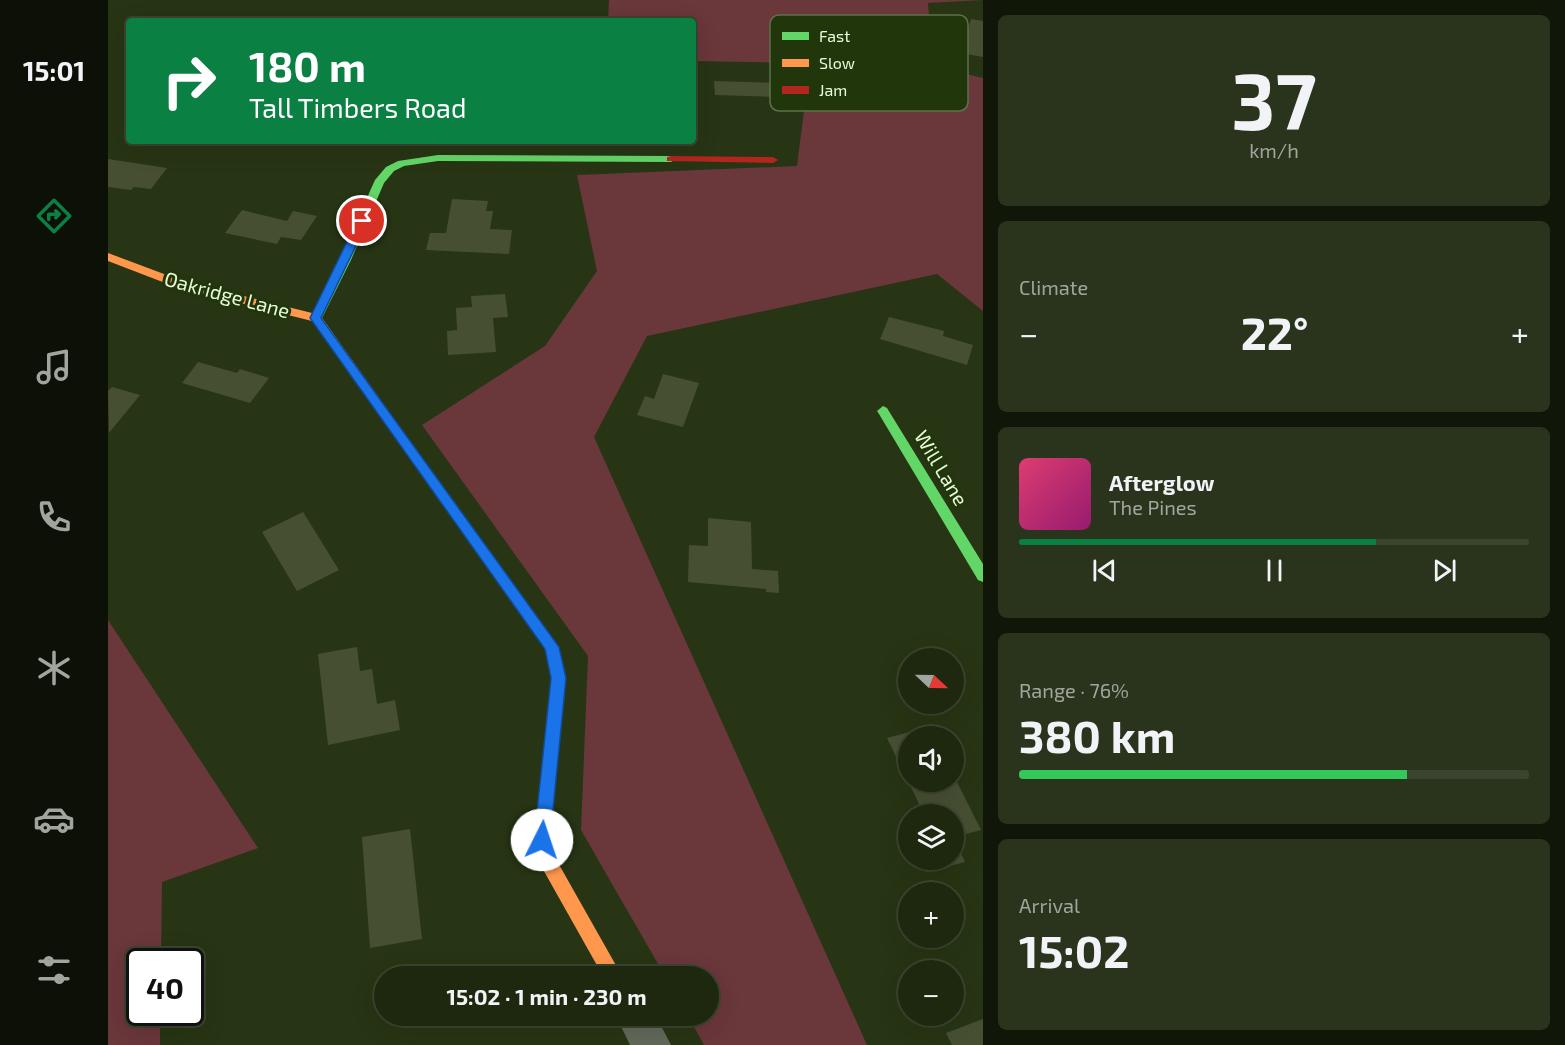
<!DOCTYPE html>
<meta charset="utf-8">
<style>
:root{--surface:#1d280f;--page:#2a341d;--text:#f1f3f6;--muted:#a0a69e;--line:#3b442f;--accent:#0b8043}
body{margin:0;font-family:"Exo 2",sans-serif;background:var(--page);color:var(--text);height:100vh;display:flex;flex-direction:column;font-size:22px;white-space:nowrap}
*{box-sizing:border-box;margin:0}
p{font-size:20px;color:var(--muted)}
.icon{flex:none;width:33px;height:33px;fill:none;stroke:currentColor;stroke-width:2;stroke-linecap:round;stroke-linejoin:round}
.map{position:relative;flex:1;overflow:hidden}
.panel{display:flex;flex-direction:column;gap:15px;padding:15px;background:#101608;width:582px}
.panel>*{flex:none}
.top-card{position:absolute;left:18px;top:18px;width:570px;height:126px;border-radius:6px;box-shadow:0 6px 24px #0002,0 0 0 2px var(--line);background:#0b8043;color:#fff;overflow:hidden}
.needle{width:39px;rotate:112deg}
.tools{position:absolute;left:790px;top:648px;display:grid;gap:12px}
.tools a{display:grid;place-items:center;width:66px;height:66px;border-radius:50%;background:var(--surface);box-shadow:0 6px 24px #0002,0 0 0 2px var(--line);font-size:30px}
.speed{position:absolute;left:18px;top:948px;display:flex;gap:12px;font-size:30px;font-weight:700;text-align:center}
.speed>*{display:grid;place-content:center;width:78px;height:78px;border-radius:50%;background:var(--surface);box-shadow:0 6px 24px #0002,0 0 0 2px var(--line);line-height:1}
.speed .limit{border:3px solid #111;border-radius:9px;background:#fff;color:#111}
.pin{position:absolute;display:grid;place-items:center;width:51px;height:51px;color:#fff;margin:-26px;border:3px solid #fff;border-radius:50%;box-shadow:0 2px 6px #0007}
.me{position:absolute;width:66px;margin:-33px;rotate:4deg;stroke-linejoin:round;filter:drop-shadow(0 0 4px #0008)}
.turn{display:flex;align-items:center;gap:21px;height:126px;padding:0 24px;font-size:27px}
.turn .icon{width:78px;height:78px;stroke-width:2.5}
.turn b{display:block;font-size:42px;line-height:51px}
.big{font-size:45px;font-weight:700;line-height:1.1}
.panel .widget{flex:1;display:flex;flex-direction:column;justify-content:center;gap:9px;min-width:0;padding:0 21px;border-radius:9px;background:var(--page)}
.panel .dial{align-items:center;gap:0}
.dial b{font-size:78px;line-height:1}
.song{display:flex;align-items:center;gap:18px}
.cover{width:72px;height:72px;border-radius:9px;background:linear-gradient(135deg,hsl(340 70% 55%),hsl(320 70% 35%))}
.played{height:6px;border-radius:3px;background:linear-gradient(90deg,var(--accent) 70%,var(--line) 70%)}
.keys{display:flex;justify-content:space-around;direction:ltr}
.heat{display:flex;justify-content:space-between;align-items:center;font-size:33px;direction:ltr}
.charge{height:9px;border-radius:4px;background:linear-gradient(90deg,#34c759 76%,var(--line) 0)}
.trip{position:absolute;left:266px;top:966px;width:345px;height:60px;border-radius:30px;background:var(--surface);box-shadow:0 6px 24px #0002,0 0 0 2px var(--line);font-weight:700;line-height:60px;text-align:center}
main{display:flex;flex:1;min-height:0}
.tab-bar{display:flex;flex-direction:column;width:108px;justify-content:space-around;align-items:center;background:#0c1006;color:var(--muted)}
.tab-bar .icon{width:42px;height:42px}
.tab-bar .on{color:var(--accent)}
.tab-bar b{font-size:27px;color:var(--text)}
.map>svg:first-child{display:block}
.green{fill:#6a373b}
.building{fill:#474f33}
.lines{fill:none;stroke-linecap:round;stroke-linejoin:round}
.street{fill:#626a5a;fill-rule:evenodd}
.fast{fill:#63d668;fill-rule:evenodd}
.slow{fill:#ff974d;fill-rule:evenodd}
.jam{fill:#b3261e;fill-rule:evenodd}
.route{fill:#1a73e8;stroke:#114b97;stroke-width:1.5}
.labels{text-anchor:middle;stroke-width:6;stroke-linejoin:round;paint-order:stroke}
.street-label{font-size:20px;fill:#e9fadc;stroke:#22360b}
.key{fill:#22360b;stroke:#5e714a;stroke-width:1.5}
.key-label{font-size:16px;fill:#e9fadc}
</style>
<main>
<nav class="tab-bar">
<b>15:01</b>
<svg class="icon on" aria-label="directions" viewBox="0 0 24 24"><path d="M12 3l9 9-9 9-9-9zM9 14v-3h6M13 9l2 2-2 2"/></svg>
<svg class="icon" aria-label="music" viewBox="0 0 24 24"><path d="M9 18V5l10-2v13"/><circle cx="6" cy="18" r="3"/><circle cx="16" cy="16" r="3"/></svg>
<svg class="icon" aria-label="phone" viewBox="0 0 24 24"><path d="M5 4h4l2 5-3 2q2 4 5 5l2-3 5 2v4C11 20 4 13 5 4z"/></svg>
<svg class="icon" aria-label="climate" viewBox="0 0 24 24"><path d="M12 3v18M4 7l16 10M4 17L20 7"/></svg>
<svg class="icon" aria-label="car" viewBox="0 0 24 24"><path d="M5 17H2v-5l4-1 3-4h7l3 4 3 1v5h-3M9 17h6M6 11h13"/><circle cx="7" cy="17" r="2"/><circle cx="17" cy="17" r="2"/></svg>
<svg class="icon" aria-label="filters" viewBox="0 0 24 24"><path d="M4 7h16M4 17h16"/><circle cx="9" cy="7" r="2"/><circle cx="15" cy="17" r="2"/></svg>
</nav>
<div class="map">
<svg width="875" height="1045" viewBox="0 0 875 1045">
<rect width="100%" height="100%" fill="#273514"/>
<path class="green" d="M501 0H875L820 3 825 66 875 78V311L829 274 539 336 486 437 759 1045H596L580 1016H600V976H557L473 830 480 656 314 425 437 346 489 271 469 175 689 166 702 63 585 61V21H500Z
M0 620 150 848 54 882 53 961 32 962V1012L52 1013V1045H0Z"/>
<path class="building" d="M863 19 875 21V57L843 51 847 38 857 40Z
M606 81 669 83 671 97 607 95Z
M0 159 59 168 43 189 26 187 23 190 0 187Z
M344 199 380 201 378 211H385L382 229 404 230 401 254 318 250 322 233H338Z
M134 210 179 221 185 211 209 216 193 240 173 237 169 244 117 233Z
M397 294 400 317 385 318 388 352 340 355 339 331 349 330 348 308 364 307 363 296Z
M781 317 836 331 835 336 865 345 859 365 772 339Z
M90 362 129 373 132 369 161 378 142 403 74 383Z
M555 374 591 383 575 427 529 415 537 396 546 399Z
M4 387 32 395 1 433 0 391Z
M195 512 231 570 189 591 154 532Z
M600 518 643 522 644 569 670 571 671 593 658 592V589L580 582 581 545 600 546Z
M249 647 252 671 264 669 269 704 287 700 292 730 220 745 210 654Z
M821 727 826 736H801V782H846V776L873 830 846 837V814H816L779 738Z
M302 829 314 939 262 948 254 837Z
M846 838 857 862 818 872 812 860H846Z
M875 1019V1045H844L838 1033Z"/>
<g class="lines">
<path class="street" d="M508 1016H548L563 1045H522Z"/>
<path class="fast" d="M330 155 563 156 568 159 563 162 330 161 296 166 286 171 276 183 243 260 214 318 212 321H204L202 318 231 260 267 180 278 167 290 161Z
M775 406 779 408 875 564V582L870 580 771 414 769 411Z
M292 431 296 433 451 647 458 678 442 840 451 867 449 873 443 875 437 873 426 840 444 678 437 649 288 439 286 436Z"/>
<path class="slow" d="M0 253 72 280 212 315 296 433 298 436 296 439H288L204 321 65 286 0 261Z
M443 859 449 861 514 976H495L437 873 435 867 437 861Z"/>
<path class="jam" d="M563 156 665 157 670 160 665 163 559 161V157Z"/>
</g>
<path class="route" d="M254 217 260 221 213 318 451 647 458 678 442 840 440 846 434 849 428 846 426 840 443 678 437 649 202 318 249 221Z"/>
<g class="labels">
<g class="street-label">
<text transform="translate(119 295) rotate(15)" y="7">Oakridge Lane</text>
<text transform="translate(833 468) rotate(59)" y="7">Will Lane</text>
</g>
</g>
<rect x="662" y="15" width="198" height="96" rx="9" class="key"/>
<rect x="674" y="32" width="27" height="8" fill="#63d668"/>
<rect x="674" y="59" width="27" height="8" fill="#ff974d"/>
<rect x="674" y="86" width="27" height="8" fill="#b3261e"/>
<g class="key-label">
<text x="711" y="42">Fast</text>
<text x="711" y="69">Slow</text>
<text x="711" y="96">Jam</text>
</g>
</svg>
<div class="tools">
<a><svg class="needle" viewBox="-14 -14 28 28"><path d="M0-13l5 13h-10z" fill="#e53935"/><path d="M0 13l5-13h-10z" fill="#a0a69e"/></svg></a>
<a><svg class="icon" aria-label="sound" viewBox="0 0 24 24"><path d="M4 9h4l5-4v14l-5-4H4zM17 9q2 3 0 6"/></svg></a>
<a><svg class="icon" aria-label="layers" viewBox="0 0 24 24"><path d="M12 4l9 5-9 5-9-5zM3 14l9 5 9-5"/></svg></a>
<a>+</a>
<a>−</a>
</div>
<div class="speed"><div class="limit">40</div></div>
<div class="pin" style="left:254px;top:221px;background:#d93025"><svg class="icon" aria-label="arrive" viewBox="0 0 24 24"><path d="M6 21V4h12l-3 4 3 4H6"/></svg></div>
<svg class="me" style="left:434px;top:840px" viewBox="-20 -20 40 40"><circle r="19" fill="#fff"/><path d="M0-13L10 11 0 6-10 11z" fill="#1a73e8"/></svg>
<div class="trip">15:02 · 1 min · 230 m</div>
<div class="top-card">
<div class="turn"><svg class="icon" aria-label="right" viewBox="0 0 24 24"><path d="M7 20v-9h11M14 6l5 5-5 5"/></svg><div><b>180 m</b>Tall Timbers Road</div></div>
</div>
</div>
<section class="panel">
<div class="widget dial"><b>37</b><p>km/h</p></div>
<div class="widget"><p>Climate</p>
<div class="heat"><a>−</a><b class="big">22°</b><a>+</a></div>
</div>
<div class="widget">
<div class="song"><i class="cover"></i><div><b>Afterglow</b><p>The Pines</p></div></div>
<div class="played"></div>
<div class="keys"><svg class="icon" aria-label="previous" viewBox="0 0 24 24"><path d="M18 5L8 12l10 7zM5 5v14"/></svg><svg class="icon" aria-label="pause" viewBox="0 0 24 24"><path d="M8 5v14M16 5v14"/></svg><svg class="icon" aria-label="next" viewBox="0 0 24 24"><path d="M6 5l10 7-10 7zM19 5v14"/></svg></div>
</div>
<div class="widget"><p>Range · 76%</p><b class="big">380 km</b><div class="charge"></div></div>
<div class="widget"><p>Arrival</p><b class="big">15:02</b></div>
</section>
</main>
